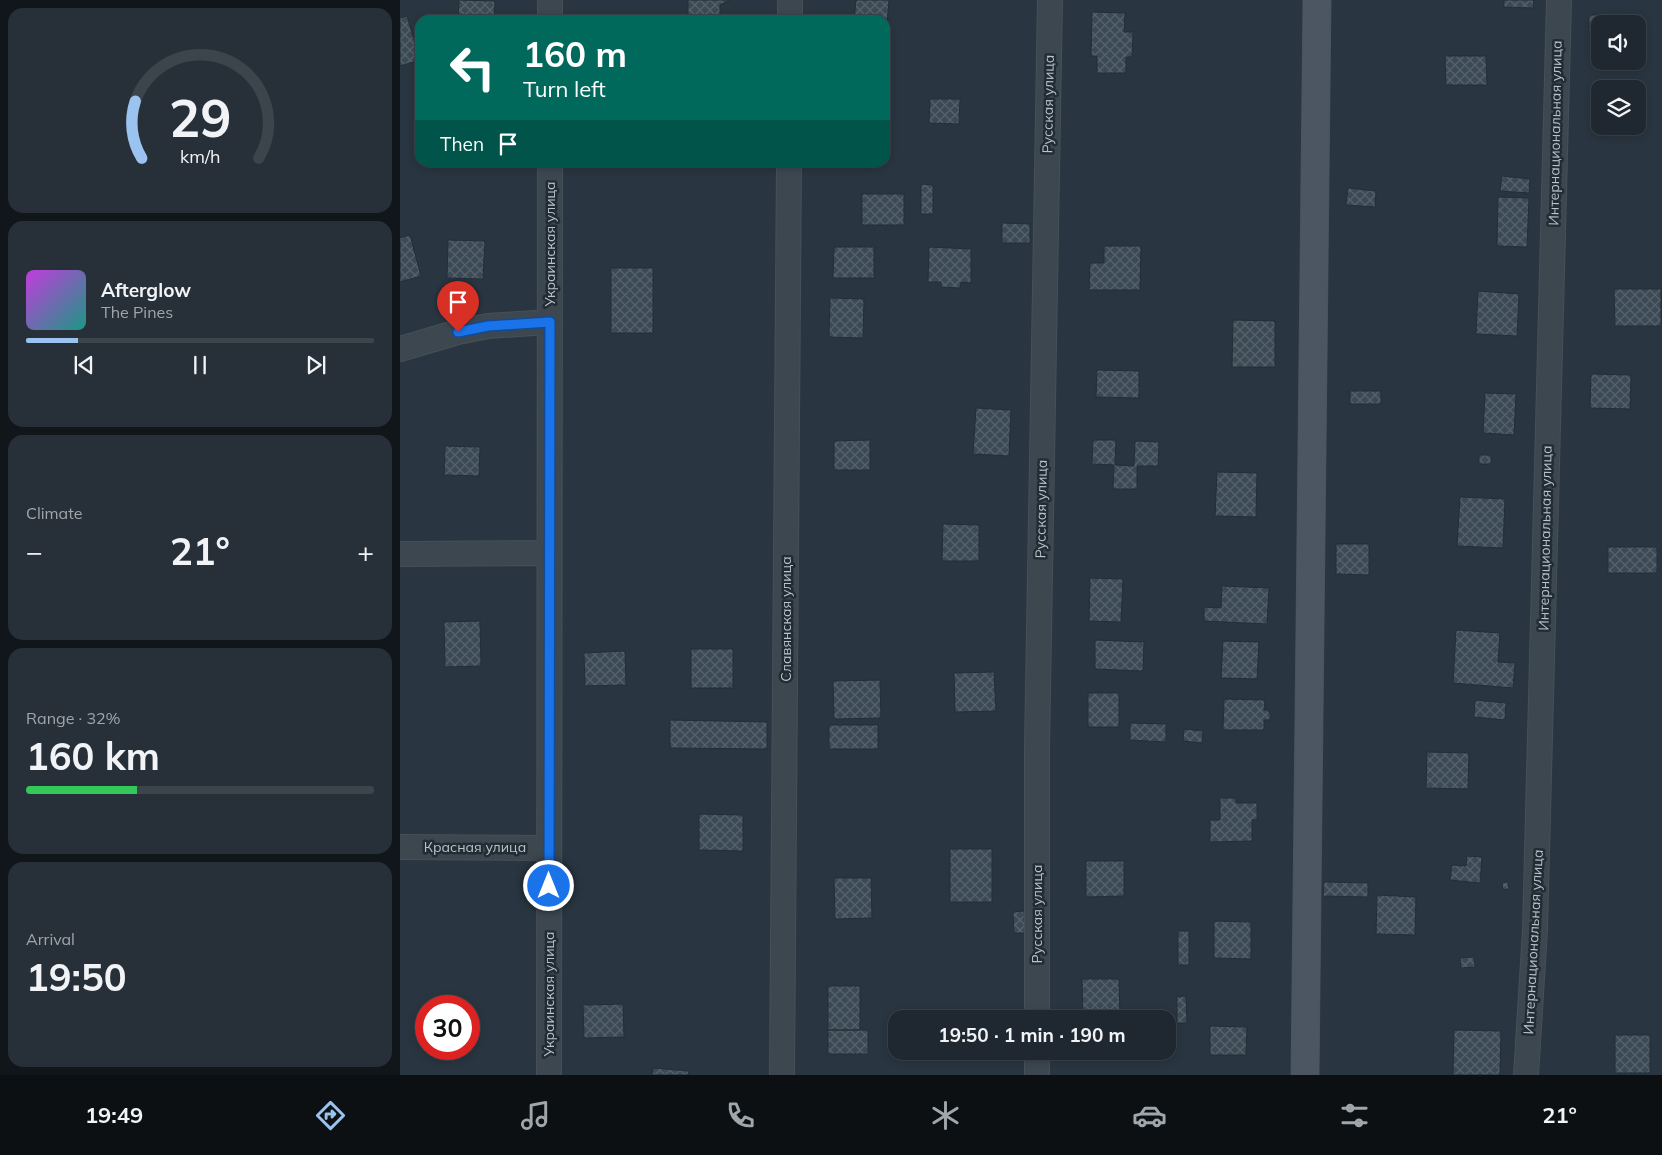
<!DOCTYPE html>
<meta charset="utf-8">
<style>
:root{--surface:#1f2830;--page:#273038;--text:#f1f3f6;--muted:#a1a6ab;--line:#3c444c;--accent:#9ac3ef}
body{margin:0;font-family:Mulish,sans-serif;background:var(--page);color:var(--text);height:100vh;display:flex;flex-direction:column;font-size:19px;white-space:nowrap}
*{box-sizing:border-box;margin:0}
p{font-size:16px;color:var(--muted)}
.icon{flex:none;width:28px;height:28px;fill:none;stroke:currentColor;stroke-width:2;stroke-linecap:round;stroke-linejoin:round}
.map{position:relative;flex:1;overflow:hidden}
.drawer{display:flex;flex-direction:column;gap:8px;padding:8px;background:#11161a;width:400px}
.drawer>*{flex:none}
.top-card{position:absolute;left:15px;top:15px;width:475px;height:152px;border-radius:15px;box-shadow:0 2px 8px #0003,0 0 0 1px var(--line);background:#00695c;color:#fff;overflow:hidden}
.fabs{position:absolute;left:1191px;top:15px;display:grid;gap:10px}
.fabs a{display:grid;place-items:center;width:55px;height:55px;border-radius:10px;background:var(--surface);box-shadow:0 2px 8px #0003,0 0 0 1px var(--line);font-size:25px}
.speed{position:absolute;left:15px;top:995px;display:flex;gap:10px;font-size:25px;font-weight:700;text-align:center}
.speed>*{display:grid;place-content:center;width:65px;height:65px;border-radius:50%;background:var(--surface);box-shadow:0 2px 8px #0003,0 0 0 1px var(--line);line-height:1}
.speed .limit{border:8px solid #d22;background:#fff;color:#111}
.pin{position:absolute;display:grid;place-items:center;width:42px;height:42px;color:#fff;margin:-51px -21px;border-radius:50% 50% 50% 0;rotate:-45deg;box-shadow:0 0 5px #0007}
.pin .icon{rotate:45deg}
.me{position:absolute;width:55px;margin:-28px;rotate:0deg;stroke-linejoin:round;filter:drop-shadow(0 0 4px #0008)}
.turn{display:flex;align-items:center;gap:18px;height:105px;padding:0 25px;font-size:22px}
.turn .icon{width:65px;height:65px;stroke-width:2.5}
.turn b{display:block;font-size:35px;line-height:42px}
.then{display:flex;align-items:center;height:48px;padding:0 25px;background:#0003;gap:10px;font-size:19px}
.big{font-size:38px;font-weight:700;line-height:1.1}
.drawer .card{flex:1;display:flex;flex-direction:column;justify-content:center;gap:8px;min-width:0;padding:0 18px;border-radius:15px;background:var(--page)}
.drawer .dial{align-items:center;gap:0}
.dial svg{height:130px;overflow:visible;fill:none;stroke:var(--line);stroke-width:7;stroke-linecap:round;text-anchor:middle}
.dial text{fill:var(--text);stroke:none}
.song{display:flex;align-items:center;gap:15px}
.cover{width:60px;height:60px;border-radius:8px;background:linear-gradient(135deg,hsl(290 70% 55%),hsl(170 70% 35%))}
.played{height:5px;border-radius:2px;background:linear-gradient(90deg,var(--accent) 15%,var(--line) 15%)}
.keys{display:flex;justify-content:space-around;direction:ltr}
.heat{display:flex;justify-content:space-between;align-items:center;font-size:28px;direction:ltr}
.charge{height:8px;border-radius:4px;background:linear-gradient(90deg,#34c759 32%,var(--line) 0)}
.trip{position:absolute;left:488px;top:1010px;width:288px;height:50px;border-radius:15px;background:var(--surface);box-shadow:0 2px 8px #0003,0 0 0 1px var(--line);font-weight:700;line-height:50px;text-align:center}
.tab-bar{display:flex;height:80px;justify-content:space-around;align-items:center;background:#0c1013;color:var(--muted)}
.tab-bar .icon{width:35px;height:35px}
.tab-bar .active{color:var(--accent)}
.tab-bar b{font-size:22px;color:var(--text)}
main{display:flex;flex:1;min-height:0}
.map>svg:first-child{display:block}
.building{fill:url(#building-cross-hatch);stroke:#242e37}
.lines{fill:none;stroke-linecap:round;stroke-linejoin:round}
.street-casing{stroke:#475059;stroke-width:26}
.secondary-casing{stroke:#475059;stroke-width:29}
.street{stroke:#3d4750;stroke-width:24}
.secondary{stroke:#4c5663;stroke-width:28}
.route-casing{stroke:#114b97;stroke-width:12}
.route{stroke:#1a73e8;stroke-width:9}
.labels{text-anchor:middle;stroke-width:5;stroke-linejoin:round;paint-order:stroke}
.street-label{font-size:14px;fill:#bac2ca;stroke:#222c35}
</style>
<main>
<section class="drawer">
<div class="card dial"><svg viewBox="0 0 100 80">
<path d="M14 69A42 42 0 1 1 86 69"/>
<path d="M14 69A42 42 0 0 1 10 34" stroke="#9ac3ef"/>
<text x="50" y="56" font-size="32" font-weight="700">29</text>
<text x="50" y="72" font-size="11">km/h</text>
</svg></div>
<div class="card">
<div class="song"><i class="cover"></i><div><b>Afterglow</b><p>The Pines</p></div></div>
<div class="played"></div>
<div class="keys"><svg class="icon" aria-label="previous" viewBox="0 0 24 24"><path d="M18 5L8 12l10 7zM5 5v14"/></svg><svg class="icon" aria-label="pause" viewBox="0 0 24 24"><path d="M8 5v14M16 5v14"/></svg><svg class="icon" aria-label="next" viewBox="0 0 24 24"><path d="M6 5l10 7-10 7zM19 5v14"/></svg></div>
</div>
<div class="card"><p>Climate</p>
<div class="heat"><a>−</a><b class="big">21°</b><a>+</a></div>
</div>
<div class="card"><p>Range · 32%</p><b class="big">160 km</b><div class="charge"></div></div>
<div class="card"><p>Arrival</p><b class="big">19:50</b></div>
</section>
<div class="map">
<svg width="1262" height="1075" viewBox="0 0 1262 1075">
<defs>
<pattern id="building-cross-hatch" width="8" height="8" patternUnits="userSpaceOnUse" patternTransform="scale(1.25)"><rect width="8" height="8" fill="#3c4a55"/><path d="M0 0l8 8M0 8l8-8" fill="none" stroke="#56626c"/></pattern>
</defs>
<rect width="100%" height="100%" fill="#293540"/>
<path class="building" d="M59 0 95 1 94 20H58Z
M288 0H330L320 5V20H288Z
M456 0H489L485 47V20H454Z
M1104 0H1134L1133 8 1104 7Z
M692 12 725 13 724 32H733L732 57H726V73H697V56H691Z
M1189 15H1224V24H1200V32H1189Z
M7 16 20 60 0 66V18Z
M1045 56H1086L1087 85H1046Z
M530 99H560L559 124 529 123Z
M1102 176 1130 179 1129 193 1100 191Z
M521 184 533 185V214H521Z
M948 188 976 191 975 207 946 205Z
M462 194H504V225H462Z
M1098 197 1129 198 1127 247 1097 246Z
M602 223 630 224V243H602Z
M10 235 21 276 0 282V238Z
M48 240 85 241 83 279 47 278Z
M704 246H741L740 290H689L690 263H704Z
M434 247H474V278H433Z
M529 247 571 249V283L561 282 560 288 541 287V282H528Z
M211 268H253V333H211Z
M1214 289H1261V326H1215Z
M1078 291 1119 294 1117 336 1076 334Z
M430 298 464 299 463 338 429 337Z
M833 320 875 321V367H832Z
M697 370 739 371V398L696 397Z
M1191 374 1231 375 1230 409 1190 408Z
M950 391H981V404H950Z
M1085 393 1116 394 1114 435 1083 433Z
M576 408 611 410 609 456 573 454Z
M470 440V470H434V441Z
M693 440H716L715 465 734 466 735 441 759 442 758 466H737V489H713L714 465 692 464Z
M45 446 80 447 79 476 44 475Z
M1079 455H1091V464H1079Z
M817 472 857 473 856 517 815 516Z
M1060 497 1105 499 1103 548 1057 546Z
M543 524 579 525V561H542Z
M936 544H969V575L936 574Z
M1208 547H1257V573H1208Z
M690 578 723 579 721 622 689 621Z
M822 586 869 588 867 624 804 621V607L821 608Z
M80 621 81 666 45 667 44 622Z
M1056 630 1100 633 1098 662 1115 663 1113 688 1053 683Z
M695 640 744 642 743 671 695 669Z
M823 641 859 642 857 679 821 678Z
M291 649H333V688H291Z
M225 651 226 685 185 686 184 653Z
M594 672 596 711 555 712 554 673Z
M480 680 481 718 434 719 433 681Z
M688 693H719V727H688Z
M824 699 865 700 864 710H868L871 716 869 720H864V730H823Z
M1075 700 1106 703 1105 720 1074 717Z
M270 720 367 722V749L270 748Z
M730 723 766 724V742L730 740Z
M429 725H478V749H429Z
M784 729 803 731 802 743 783 741Z
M1027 752 1069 753 1068 789 1026 788Z
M820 798H836V803H857V820H852V841L810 842V820H820Z
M299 814 343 815V851L299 850Z
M550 849H592V902H550Z
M1067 856 1082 857 1080 883 1050 880 1052 865 1066 866Z
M686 861H724V896L686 897Z
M434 878H471L472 918 435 919Z
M924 882 968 883V897L923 896Z
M1108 882 1109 889 1103 890 1102 883Z
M977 895 1016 897 1015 935 976 934Z
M624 911 625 933H614L613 912Z
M814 921 851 922V959L814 958Z
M778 931H789V965H778Z
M1074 957 1075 967 1061 968 1060 958Z
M682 979H719L720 1018H683Z
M428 986H460V1030H428Z
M786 996 787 1023H777V997Z
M223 1004 224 1037 184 1038 183 1005Z
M810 1026 847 1027 846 1055H810Z
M428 1030H468V1054H428Z
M1054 1030 1101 1031 1100 1075H1053Z
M1215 1035H1250V1073H1215Z
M253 1068 289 1071 288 1075H252Z"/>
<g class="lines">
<defs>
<path id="street" d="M150 20V0
M390 20V0
M0 349 58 332 88 326 150 322
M0 554 149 553
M0 847 149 848
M637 1019V747L650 0
M149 1075 150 162
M382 1075 389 162
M637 1075V1051
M1126 1075 1135 930 1159 0"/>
<path id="secondary" d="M905 1075 917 0"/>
</defs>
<use href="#street" class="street-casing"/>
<use href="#secondary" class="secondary-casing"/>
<use href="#street" class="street"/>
<use href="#secondary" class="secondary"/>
</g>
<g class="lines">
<defs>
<path id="route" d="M58 332 88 326 150 322 149 886"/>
</defs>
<use href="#route" class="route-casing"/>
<use href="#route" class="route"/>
</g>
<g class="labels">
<g class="street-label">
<text transform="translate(648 104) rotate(-89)" y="5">Русская улица</text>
<text transform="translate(1155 133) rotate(-89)" y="5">Интернациональная улица</text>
<text transform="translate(150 244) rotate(-90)" y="5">Украинская улица</text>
<text transform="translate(641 509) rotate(-89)" y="5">Русская улица</text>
<text transform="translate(1145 538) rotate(-89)" y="5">Интернациональная улица</text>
<text transform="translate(386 619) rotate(-90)" y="5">Славянская улица</text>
<text x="75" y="852">Красная улица</text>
<text transform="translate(637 914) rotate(-90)" y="5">Русская улица</text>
<text transform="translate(1133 942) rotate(-87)" y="5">Интернациональная улица</text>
<text transform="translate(149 994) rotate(-90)" y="5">Украинская улица</text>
</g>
</g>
</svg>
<div class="fabs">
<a><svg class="icon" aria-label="sound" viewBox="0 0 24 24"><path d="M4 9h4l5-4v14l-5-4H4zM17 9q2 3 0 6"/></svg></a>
<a><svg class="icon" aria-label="layers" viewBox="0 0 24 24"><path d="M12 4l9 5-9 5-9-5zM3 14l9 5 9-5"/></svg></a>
</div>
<div class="speed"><div class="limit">30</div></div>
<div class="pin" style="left:58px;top:332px;background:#d93025"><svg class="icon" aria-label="arrive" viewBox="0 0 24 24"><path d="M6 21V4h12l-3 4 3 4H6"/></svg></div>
<svg class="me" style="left:149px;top:886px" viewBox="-20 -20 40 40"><circle r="17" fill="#1a73e8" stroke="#fff" stroke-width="3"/><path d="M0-11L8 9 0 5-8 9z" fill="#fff"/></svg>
<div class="trip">19:50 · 1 min · 190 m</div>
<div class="top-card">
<div class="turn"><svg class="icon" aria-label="left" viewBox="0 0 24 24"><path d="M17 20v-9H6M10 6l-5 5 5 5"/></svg><div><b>160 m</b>Turn left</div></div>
<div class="then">Then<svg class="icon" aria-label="arrive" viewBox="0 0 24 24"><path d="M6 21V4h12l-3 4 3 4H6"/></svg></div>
</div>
</div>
</main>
<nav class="tab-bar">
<b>19:49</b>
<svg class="icon active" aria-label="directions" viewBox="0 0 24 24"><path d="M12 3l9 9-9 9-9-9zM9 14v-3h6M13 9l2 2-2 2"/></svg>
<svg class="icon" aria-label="music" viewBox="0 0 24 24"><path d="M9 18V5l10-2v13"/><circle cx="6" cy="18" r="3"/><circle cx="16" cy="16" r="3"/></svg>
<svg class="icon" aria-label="phone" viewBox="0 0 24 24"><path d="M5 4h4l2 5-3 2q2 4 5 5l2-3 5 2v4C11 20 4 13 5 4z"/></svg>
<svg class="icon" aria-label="climate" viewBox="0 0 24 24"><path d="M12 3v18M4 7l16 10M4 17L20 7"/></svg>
<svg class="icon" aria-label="car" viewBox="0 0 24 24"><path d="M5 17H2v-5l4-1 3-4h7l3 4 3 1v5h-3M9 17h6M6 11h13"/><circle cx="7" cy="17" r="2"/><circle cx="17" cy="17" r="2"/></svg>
<svg class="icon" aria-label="filters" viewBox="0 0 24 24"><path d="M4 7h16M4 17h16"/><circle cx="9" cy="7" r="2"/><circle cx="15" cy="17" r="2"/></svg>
<b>21°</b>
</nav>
